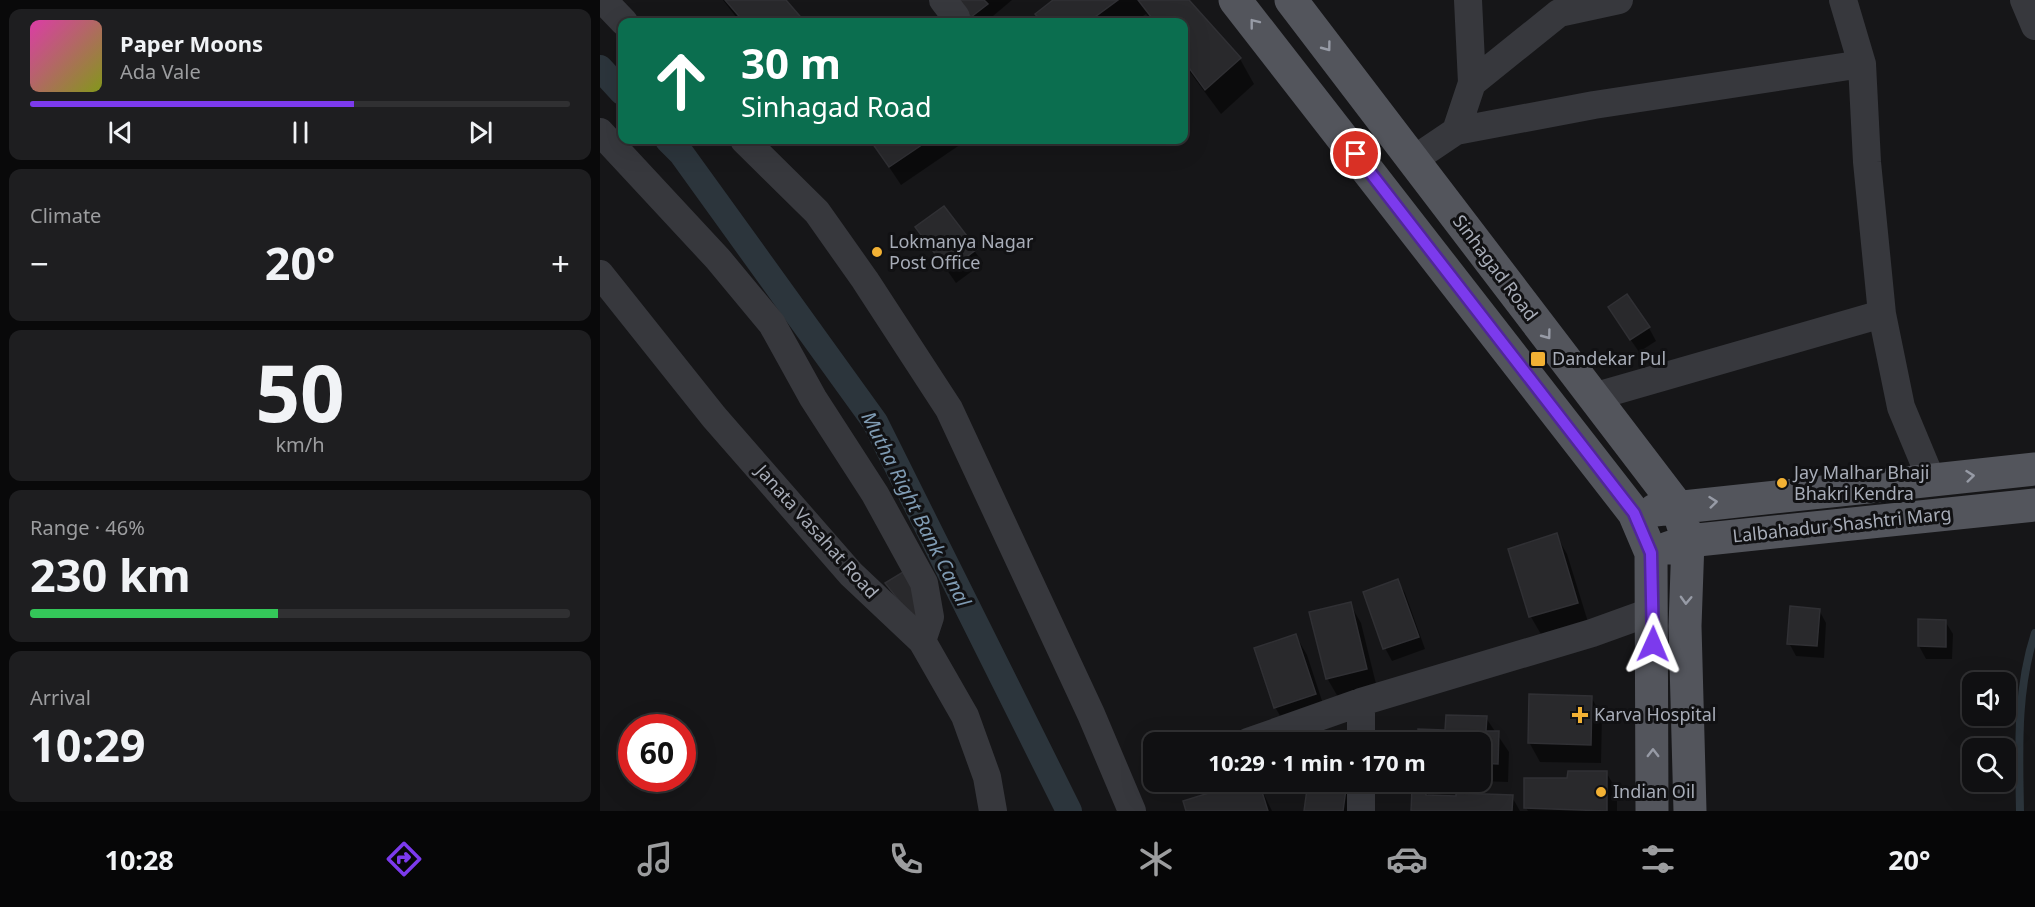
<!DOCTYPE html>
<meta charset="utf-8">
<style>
:root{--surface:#101012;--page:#1e1e20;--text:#f1f3f6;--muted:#9c9d9f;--line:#303032;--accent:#7c3aed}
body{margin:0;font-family:"Noto Sans",sans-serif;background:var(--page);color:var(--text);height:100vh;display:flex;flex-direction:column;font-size:22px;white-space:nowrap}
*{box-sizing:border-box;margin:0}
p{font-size:20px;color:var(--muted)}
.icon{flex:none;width:33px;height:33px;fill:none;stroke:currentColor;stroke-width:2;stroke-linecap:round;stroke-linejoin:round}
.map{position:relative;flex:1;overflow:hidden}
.sheet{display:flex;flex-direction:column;gap:9px;padding:9px;background:#09090a;width:600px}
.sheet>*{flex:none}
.banner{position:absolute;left:18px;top:18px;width:570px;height:126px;border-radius:12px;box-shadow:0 6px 24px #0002,0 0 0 2px var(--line);background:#0b6e4f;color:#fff;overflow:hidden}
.tools{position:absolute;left:1362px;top:672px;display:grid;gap:12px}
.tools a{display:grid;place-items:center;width:54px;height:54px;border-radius:12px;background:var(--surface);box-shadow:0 6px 24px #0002,0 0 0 2px var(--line);font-size:30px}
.speed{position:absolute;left:18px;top:714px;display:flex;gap:12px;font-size:30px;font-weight:700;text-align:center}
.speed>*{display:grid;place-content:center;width:78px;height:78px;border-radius:50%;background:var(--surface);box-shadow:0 6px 24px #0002,0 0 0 2px var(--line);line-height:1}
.speed .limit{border:9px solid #d22;background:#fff;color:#111}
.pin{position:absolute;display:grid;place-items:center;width:51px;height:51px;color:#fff;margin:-26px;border:3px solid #fff;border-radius:50%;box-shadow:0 2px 6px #0007}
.me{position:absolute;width:66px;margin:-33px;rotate:1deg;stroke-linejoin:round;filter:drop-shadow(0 0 4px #0008)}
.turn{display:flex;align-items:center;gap:21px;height:126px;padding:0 24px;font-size:27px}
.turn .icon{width:78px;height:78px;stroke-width:2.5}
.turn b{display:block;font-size:42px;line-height:51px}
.big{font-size:45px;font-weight:700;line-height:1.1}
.sheet .tile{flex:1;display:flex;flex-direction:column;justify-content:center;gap:9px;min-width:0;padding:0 21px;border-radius:12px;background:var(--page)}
.sheet .dial{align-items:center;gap:0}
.dial b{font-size:78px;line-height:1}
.song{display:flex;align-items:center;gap:18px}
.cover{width:72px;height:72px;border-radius:9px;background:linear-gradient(135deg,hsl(320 70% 55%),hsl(70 70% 35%))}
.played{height:6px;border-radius:3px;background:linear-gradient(90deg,var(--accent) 60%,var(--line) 60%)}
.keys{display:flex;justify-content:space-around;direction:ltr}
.heat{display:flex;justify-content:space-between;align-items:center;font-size:33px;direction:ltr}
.charge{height:9px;border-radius:4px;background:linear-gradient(90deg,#34c759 46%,var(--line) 0)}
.trip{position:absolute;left:543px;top:732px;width:348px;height:60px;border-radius:12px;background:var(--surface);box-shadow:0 6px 24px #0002,0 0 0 2px var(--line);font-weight:700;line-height:60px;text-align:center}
.tabs{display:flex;height:96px;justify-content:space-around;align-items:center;background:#060607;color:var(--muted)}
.tabs .icon{width:42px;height:42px}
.tabs .current{color:var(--accent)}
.tabs b{font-size:27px;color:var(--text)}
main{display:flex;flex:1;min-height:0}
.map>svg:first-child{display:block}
.shadow{fill:#0007}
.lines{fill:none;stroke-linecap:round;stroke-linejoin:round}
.stream{stroke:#2c353c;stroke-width:8}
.canal{stroke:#2c353c;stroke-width:26}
.building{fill:#29292c;stroke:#303034;stroke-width:1.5}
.street{stroke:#37383d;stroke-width:28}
.primary{stroke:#53555c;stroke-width:33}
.oneway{stroke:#979ba6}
.route-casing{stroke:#51269a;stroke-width:15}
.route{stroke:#7c3aed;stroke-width:10}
.poi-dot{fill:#f2b134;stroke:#111113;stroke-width:2}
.labels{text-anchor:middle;stroke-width:6;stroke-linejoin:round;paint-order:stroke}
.poi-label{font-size:18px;fill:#a8adb8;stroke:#111113;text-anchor:start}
.street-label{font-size:18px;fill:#a8adb8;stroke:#111113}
.water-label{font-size:20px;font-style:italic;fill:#7f9bb3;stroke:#111113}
</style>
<main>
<section class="sheet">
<div class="tile">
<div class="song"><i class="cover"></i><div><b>Paper Moons</b><p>Ada Vale</p></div></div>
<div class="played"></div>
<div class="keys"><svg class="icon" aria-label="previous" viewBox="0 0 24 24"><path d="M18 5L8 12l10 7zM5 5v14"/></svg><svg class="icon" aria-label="pause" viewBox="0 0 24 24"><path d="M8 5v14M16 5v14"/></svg><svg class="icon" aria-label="next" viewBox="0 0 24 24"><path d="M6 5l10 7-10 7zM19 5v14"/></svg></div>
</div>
<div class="tile"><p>Climate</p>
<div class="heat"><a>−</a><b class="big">20°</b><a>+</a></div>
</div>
<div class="tile dial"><b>50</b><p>km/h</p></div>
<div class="tile"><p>Range · 46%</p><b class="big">230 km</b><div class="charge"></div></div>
<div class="tile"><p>Arrival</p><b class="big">10:29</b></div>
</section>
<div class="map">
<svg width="1435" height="811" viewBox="0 0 1435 811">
<rect width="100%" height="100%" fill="#161618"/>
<path class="shadow" d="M123 0H184L203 22H140Z
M354 0H412L393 16 397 22H373Z
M455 0H587L640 59 654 84 621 114 584 64V22H553L546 14 534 22H441L437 14Z
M271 140H367L301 185Z
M344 208 383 263 356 283 317 227Z
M1017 320 1049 328 1056 341 1039 352Z
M956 535 967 554 988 622 942 636 931 617 910 550Z
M797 580 805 593 825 649 792 661 785 648 765 592Z
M750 604 761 623 777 688 738 697 727 678Z
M1219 610 1226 623 1224 658 1196 656 1189 643Z
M1345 621 1353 634 1352 659H1326L1319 646Z
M696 636 707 655 726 713 686 726 675 707Z
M991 697 1002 716 1001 763 940 762 929 742Z
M886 718 909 752 908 782 880 781V742H819L820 731 847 732Z
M1006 772 1017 791V811H928L926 808 969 779Z
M649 782H658L672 811H587L585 802Z
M709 782H749L751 811H706Z
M826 791 829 797H912L920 811H813Z"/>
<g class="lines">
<path class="stream" d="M1420 811C1419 751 1416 691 1435 633"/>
<path class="canal" d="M0 68 22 92
M68 140 81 153 275 422 469 811"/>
</g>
<path class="building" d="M125 0H186L205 22H144Z
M357 0H384L388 4 371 17Z
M453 0H518L488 22H442L435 14Z
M538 0H589L641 58 605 90 584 61V22H555Z
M270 140H329L289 167Z
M344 206 377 249 348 271 315 227Z
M1027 294 1050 327 1030 340 1008 307Z
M957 533 978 603 929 617 908 549Z
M303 572 324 609 312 617 285 583Z
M798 579 819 637 783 649 763 592Z
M751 602 767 669 726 679 709 612Z
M1190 606 1220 609 1217 646 1187 644Z
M1318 619 1346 620V647L1318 646Z
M696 634 716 694 674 708 654 648Z
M929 694 992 696 991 745 928 743Z
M846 715 887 716 886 731H899L898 764 880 763V742H818V729L845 730Z
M968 771H1007V811L924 808V778H967Z
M644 782H659L668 811H586L583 801Z
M708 782H747L743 811H704Z
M812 789 826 790V795L856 796V793L913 795 912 811H811Z"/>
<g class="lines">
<path class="street" d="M3 0 24 22
M343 0 356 17
M868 0 872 83
M1243 0 1262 64 1267 162 1282 314 1301 407 1331 479
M1424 0 1435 26
M856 131 872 83 959 13 1019 0
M0 132 118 259 172 324 213 398 275 494 324 583 330 617 322 641
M144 140 217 212 265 280 349 409 491 714 532 811
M813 160 856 131 994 105 1262 64
M0 274 114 417 251 574 322 641 365 716 387 777 393 811
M993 397 1282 314
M761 702V742
M648 742 761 702 992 633 1053 611
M761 782V811"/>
<path class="primary" d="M635 0 1034 513 1051 553 1052 811
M691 0 1077 506 1088 541 1085 626 1090 811
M1055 510 1435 469
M1068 548 1088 541 1435 505"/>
</g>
<defs><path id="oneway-chevron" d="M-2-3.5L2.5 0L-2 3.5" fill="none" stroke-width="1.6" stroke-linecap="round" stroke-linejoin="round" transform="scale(1.5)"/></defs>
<g class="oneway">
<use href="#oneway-chevron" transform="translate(654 23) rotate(-128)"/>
<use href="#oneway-chevron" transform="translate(727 47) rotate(53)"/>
<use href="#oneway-chevron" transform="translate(947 335) rotate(53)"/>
<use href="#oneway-chevron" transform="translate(1370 476) rotate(-6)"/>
<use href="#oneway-chevron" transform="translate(1113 502) rotate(-6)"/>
<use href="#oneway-chevron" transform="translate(1086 600) rotate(92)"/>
<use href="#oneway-chevron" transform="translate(1053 753) rotate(-90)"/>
</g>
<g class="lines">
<defs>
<path id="route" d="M756 154 1034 513 1051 553 1053 644"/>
</defs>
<use href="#route" class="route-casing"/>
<use href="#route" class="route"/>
</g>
<g class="poi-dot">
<circle cx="277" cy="252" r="6"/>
<rect x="930" y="351" width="16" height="16" rx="3"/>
<circle cx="1182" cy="483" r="6"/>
<path d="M977 706h6v6h6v6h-6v6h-6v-6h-6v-6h6z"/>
<circle cx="1001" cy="792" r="6"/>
</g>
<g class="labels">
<g class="poi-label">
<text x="289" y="248">Lokmanya Nagar<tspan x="289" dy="21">Post Office</tspan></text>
<text x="952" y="365">Dandekar Pul</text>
<text x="1194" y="479">Jay Malhar Bhaji<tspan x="1194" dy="21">Bhakri Kendra</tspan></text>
<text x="994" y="721">Karva Hospital</text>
<text x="1013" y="798">Indian Oil</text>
</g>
<g class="street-label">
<text transform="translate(895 268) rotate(53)" y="6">Sinhagad Road</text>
<text transform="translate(1242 525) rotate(-6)" y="6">Lalbahadur Shashtri Marg</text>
<text transform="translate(217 532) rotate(48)" y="6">Janata Vasahat Road</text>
</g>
<g class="water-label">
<text transform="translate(316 509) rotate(63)" y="7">Mutha Right Bank Canal</text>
</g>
</g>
</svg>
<div class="tools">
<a><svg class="icon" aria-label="sound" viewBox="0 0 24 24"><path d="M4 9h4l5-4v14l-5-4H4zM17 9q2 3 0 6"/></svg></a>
<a><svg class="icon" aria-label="search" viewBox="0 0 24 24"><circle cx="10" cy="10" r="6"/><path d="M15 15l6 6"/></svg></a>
</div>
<div class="speed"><div class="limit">60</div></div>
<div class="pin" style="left:756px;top:154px;background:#d93025"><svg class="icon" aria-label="arrive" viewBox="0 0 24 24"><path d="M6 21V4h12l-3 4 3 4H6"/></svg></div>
<svg class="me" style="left:1053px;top:644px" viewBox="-20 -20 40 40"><path d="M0-17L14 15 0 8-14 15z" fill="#7c3aed" stroke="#fff" stroke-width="4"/></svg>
<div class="trip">10:29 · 1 min · 170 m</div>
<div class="banner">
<div class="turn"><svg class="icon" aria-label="ahead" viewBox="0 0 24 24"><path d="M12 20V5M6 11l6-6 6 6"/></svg><div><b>30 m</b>Sinhagad Road</div></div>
</div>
</div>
</main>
<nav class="tabs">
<b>10:28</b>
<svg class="icon current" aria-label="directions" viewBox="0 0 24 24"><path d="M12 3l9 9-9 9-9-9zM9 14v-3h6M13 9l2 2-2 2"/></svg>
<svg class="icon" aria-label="music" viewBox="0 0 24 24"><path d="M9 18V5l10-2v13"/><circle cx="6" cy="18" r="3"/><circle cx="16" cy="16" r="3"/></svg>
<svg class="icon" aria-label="phone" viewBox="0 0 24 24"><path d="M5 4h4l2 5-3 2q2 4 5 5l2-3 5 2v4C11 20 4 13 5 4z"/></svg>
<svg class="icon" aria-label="climate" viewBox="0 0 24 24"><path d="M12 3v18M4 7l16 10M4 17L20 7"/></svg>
<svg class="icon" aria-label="car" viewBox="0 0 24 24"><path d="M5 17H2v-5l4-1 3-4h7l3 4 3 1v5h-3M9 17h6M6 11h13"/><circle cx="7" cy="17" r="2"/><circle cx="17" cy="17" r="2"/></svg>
<svg class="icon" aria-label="filters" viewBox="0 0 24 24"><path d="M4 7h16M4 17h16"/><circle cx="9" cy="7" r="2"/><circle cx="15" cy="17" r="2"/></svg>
<b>20°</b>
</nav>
